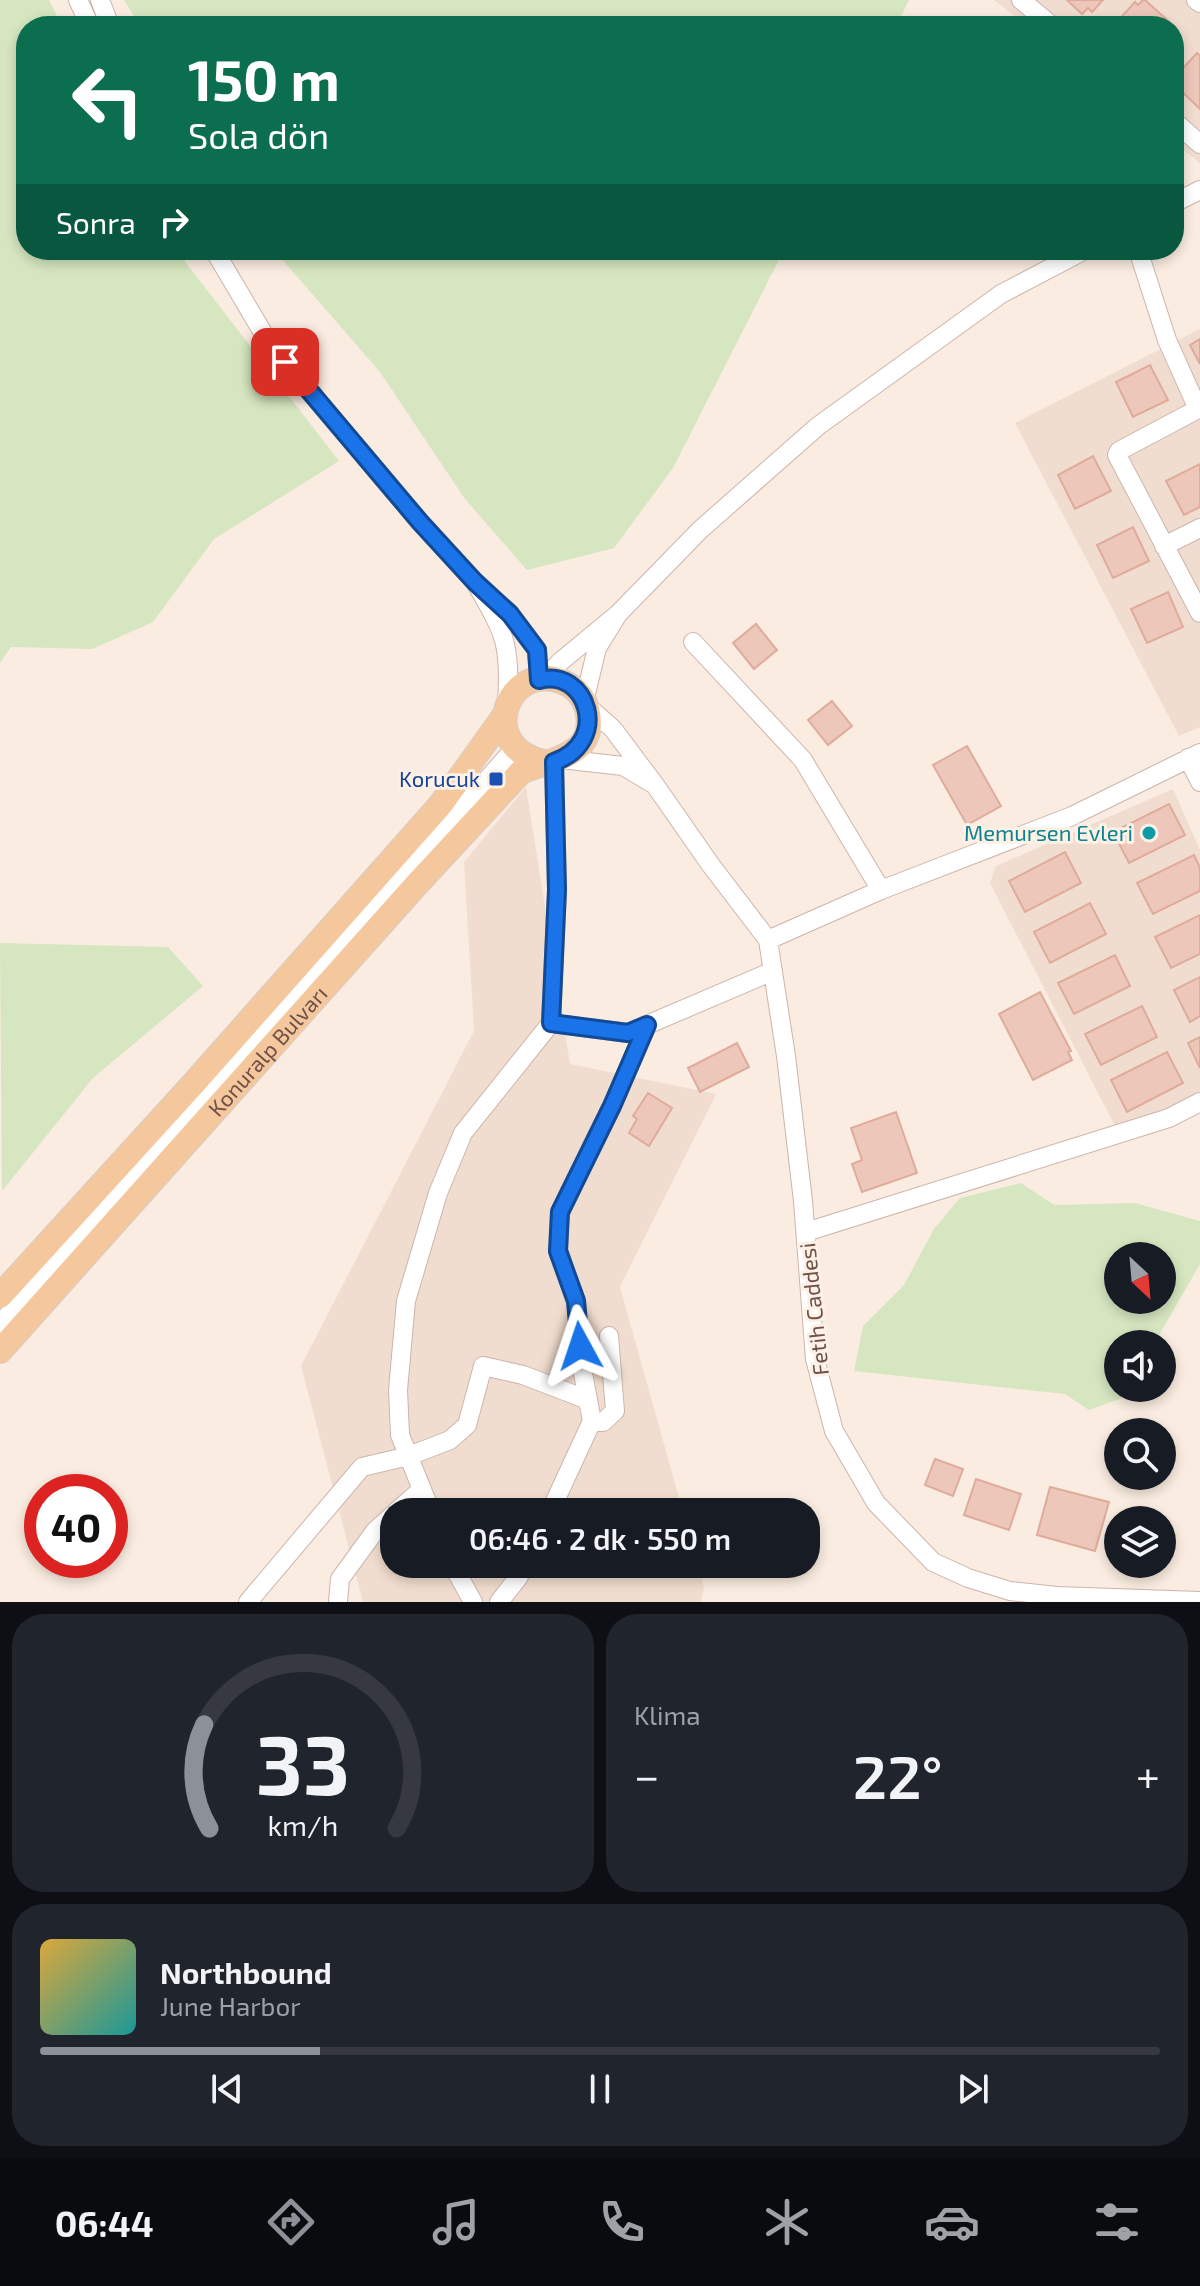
<!DOCTYPE html>
<html lang="tr">
<meta charset="utf-8">
<style>
:root{--surface:#171b24;--page:#20242c;--text:#f1f3f6;--muted:#9ea1a6;--line:#363941;--accent:#8c9099}
body{margin:0;font-family:"Exo 2",sans-serif;background:var(--page);color:var(--text);height:100vh;display:flex;flex-direction:column;font-size:30px;white-space:nowrap}
*{box-sizing:border-box;margin:0}
p{font-size:26px;color:var(--muted)}
.icon{flex:none;width:44px;height:44px;fill:none;stroke:currentColor;stroke-width:2;stroke-linecap:round;stroke-linejoin:round}
.map{position:relative;height:1602px;overflow:hidden}
.drawer{display:flex;flex-direction:column;gap:12px;padding:12px;background:#0d0f14;flex:1}
.drawer>*{flex:none}
.top-card{position:absolute;left:16px;top:16px;width:1168px;height:244px;border-radius:32px;box-shadow:0 4px 12px #0003;background:#0b6e4f;color:#fff;overflow:hidden}
.needle{width:52px;rotate:154deg}
.fabs{position:absolute;left:1104px;top:1242px;display:grid;gap:16px}
.fabs a{display:grid;place-items:center;width:72px;height:72px;border-radius:50%;background:var(--surface);box-shadow:0 4px 12px #0003;font-size:40px}
.speed{position:absolute;left:24px;top:1474px;display:flex;gap:16px;font-size:40px;font-weight:700;text-align:center}
.speed>*{display:grid;place-content:center;width:104px;height:104px;border-radius:50%;background:var(--surface);box-shadow:0 4px 12px #0003;line-height:1}
.speed .limit{border:12px solid #d22;background:#fff;color:#111}
.pin{position:absolute;display:grid;place-items:center;width:68px;height:68px;color:#fff;margin:-34px;border-radius:16px;box-shadow:0 4px 12px #0006}
.me{position:absolute;width:88px;margin:-44px;rotate:355deg;stroke-linejoin:round;filter:drop-shadow(0 0 6px #0008)}
.turn{display:flex;align-items:center;gap:28px;height:168px;padding:0 40px;font-size:36px}
.turn .icon{width:104px;height:104px;stroke-width:2.5}
.turn b{display:block;font-size:56px;line-height:68px}
.then{display:flex;align-items:center;height:76px;padding:0 40px;background:#0003;gap:16px;font-size:30px}
.big{font-size:60px;font-weight:600;line-height:1.1}
.drawer .card{flex:1;display:flex;flex-direction:column;justify-content:center;gap:12px;min-width:0;padding:0 28px;border-radius:32px;background:var(--page)}
.drawer .dial{align-items:center;gap:0}
.dial svg{height:208px;overflow:visible;fill:none;stroke:var(--line);stroke-width:7;stroke-linecap:round;text-anchor:middle}
.dial text{fill:var(--text);stroke:none}
.song{display:flex;align-items:center;gap:24px}
.cover{width:96px;height:96px;border-radius:12px;background:linear-gradient(135deg,hsl(40 70% 55%),hsl(180 70% 35%))}
.played{height:8px;border-radius:4px;background:linear-gradient(90deg,var(--accent) 25%,var(--line) 25%)}
.keys{display:flex;justify-content:space-around;direction:ltr}
.heat{display:flex;justify-content:space-between;align-items:center;font-size:44px;direction:ltr}
.drawer .tiles{flex:1;display:grid;gap:12px;grid-template-columns:1fr 1fr}
.card:last-child{grid-column:span 2}
.trip{position:absolute;left:380px;top:1498px;width:440px;height:80px;border-radius:32px;background:var(--surface);box-shadow:0 4px 12px #0003;font-weight:600;line-height:80px;text-align:center}
.menu{display:flex;height:128px;justify-content:space-around;align-items:center;background:#090b0e;color:var(--muted)}
.menu .icon{width:56px;height:56px}
.menu .on{color:var(--accent)}
.menu b{font-size:36px;color:var(--text)}
.map>svg:first-child{display:block}
.residential{fill:#f1ddcf}
.green{fill:#d5e6c0;fill-rule:evenodd}
.building{fill:#edc7ba;stroke:#dfab9b;stroke-width:2}
.lines{fill:none;stroke-linecap:round;stroke-linejoin:round}
.minor-casing{stroke:#ccb5ab;stroke-width:20}
.major-casing{stroke:#d7cecc;stroke-width:26}
.minor{stroke:#fff;stroke-width:18}
.major{stroke:#f5c79c;stroke-width:24}
.route-casing{stroke:#114b97;stroke-width:20}
.route{stroke:#1a73e8;stroke-width:14}
.transit-dot{fill:#1a4fb4;stroke:#fdf1e6;stroke-width:3}
.culture-dot{fill:#0f9aa8;stroke:#fdf1e6;stroke-width:3}
.labels{text-anchor:middle;stroke-width:6;stroke-linejoin:round;paint-order:stroke}
.transit-label{font-size:22px;fill:#164399;stroke:#fdf1e6;text-anchor:end}
.culture-label{font-size:22px;fill:#0d838f;stroke:#fdf1e6;text-anchor:end}
.street-label{font-size:22px;fill:#6f514a;stroke:#fdf1e6}
</style>
<div class="map">
<svg width="1200" height="1602" viewBox="0 0 1200 1602">
<rect width="100%" height="100%" fill="#faece0"/>
<path class="residential" d="M994 0H1200V163L1174 142V26H1027Z
M1200 329V727L1179 736 1015 423Z
M526 787 570 1064 716 1094 620 1287 683 1512H394V1564H698L704 1587 701 1602H363L301 1366 474 1031 464 862Z
M1173 789 1200 850V1093L1128 1131 1115 1126 990 883 996 866Z"/>
<path class="green" d="M0 0H49L62 26H26V250H179L186 263 339 461 214 539 153 622 92 649 11 647 0 663Z
M124 0H909L896 26H140Z
M274 250H784L673 468 614 548 527 570 465 499 380 372Z
M0 943 168 947 203 986 93 1078 2 1191Z
M1021 1183 1054 1205 1135 1203 1200 1221V1264L1154 1344H1118V1388H1128L1122 1398 1089 1410 1065 1394 854 1371 863 1326 904 1285 934 1229 960 1198ZM1162 1256V1300H1118V1256Z"/>
<path class="building" d="M1067 0H1103L1092 12 1088 8 1082 14Z
M1143 0H1145L1175 27 1113 26 1135 2 1138 5Z
M1197 53 1200 56V109L1177 87 1180 83 1174 78Z
M1200 339V364L1190 345Z
M1150 365 1168 400 1133 417 1116 382Z
M1093 456 1111 491 1075 509 1058 475Z
M1200 464V507L1184 515 1166 481Z
M1133 527 1149 561 1113 578 1097 545Z
M1168 592 1183 627 1147 643 1131 609Z
M756 624 777 650 754 669 733 643Z
M832 701 852 726 828 745 808 720Z
M967 746 1001 806 967 825 933 765Z
M1169 804 1185 835 1129 863 1113 832Z
M1065 852 1081 883 1025 912 1009 881Z
M1194 855 1200 868V891L1153 914 1137 883Z
M1090 903 1106 934 1050 963 1034 932Z
M1200 915V954L1171 968 1155 937Z
M1115 955 1130 986 1074 1014 1058 983Z
M1200 977V1016L1190 1022 1174 990Z
M1040 992 1071 1051 1068 1052 1072 1060 1033 1080 999 1014Z
M1142 1006 1157 1037 1101 1065 1085 1034Z
M1200 1037V1068L1188 1043Z
M737 1043 749 1067 700 1092 688 1068Z
M1167 1052 1183 1083 1127 1112 1111 1080Z
M648 1093 672 1108 649 1146 629 1133 637 1119 633 1116Z
M896 1112 917 1173 862 1192 852 1164 862 1160 851 1128Z
M935 1459 963 1469 953 1496 925 1485Z
M976 1479 1021 1494 1009 1530 964 1515Z
M1050 1487 1109 1502 1095 1551 1037 1535Z"/>
<g class="lines">
<defs>
<path id="minor" d="M78 0 90 26
M100 0 110 26
M1021 0 1052 26
M1196 0 1200 3
M1174 121 1200 144
M1174 203 1200 190
M214 250 269 343 420 522 475 582
M1138 250 1167 340 1198 409
M1200 408 1119 451 1117 455 1200 613
M1164 546 1200 528
M618 614 700 530 818 426 1001 294 1085 250
M693 642 803 760 881 890
M545 678 560 662 618 614 597 648 584 702
M507 704C511 643 505 634 475 582L510 614 537 650 539 680
M1188 758 1200 782
M561 759 623 766 655 785 613 729 586 705
M655 785 710 864 768 940 786 1056 803 1201 815 1359 834 1431 876 1503 933 1562 968 1578 1010 1591 1057 1596 1200 1601
M768 940 881 890 1072 816 1200 753
M551 1023 628 1033 773 971
M806 1232 1169 1118 1200 1102
M0 1324 205 1098 515 748
M592 1421 603 1422 615 1411 609 1336
M396 1512 422 1489
M431 1512 400 1435 398 1390 406 1301 438 1193 463 1133 551 1023 557 890 554 762
M550 1512 592 1421 582 1368 576 1301 558 1251 560 1212 612 1106 647 1025
M452 1564 473 1602
M248 1602 362 1467 409 1456 450 1440 467 1425 483 1366 523 1375 588 1400
M338 1602 340 1579 375 1531 394 1514
M499 1602 518 1578 525 1564"/>
<g id="major">
<path d="M0 1296 194 1083 441 804 504 716"/>
<path id="s1" d="M0 1351 418 883 521 772C551 759 599 756 587 709 584 697 575 687 563 682 507 659 475 747 544 762"/>
</g>
</defs>
<use href="#minor" class="minor-casing"/>
<use href="#major" class="major-casing"/>
<use href="#minor" class="minor"/>
<use href="#major" class="major"/>
</g>
<g class="lines">
<defs>
<path id="route" d="M285 362 420 522 475 582 510 614 537 650 539 680C587 667 612 742 554 762L557 890 551 1023 628 1033 647 1025 612 1106 560 1212 558 1251 576 1301 580 1346"/>
</defs>
<use href="#route" class="route-casing"/>
<use href="#route" class="route"/>
</g>
<rect class="transit-dot" x="488" y="771" width="16" height="16" rx="4"/>
<circle class="culture-dot" cx="1149" cy="833" r="8"/>
<g class="labels">
<g class="transit-label">
<text x="480" y="787">Korucuk</text>
</g>
<g class="culture-label">
<text x="1133" y="841">Memursen Evleri</text>
</g>
<g class="street-label">
<text dy="8" stroke="none"><textPath href="#s1" startOffset="402">Konuralp Bulvarı</textPath></text>
<text transform="translate(814 1309) rotate(-96)" y="8">Fetih Caddesi</text>
</g>
</g>
</svg>
<div class="fabs">
<a><svg class="needle" viewBox="-14 -14 28 28"><path d="M0-13l5 13h-10z" fill="#e53935"/><path d="M0 13l5-13h-10z" fill="#9ea1a6"/></svg></a>
<a><svg class="icon" aria-label="sound" viewBox="0 0 24 24"><path d="M4 9h4l5-4v14l-5-4H4zM17 9q2 3 0 6"/></svg></a>
<a><svg class="icon" aria-label="search" viewBox="0 0 24 24"><circle cx="10" cy="10" r="6"/><path d="M15 15l6 6"/></svg></a>
<a><svg class="icon" aria-label="layers" viewBox="0 0 24 24"><path d="M12 4l9 5-9 5-9-5zM3 14l9 5 9-5"/></svg></a>
</div>
<div class="speed"><div class="limit">40</div></div>
<div class="pin" style="left:285px;top:362px;background:#d93025"><svg class="icon" aria-label="arrive" viewBox="0 0 24 24"><path d="M6 21V4h12l-3 4 3 4H6"/></svg></div>
<svg class="me" style="left:580px;top:1346px" viewBox="-20 -20 40 40"><path d="M0-17L14 15 0 8-14 15z" fill="#1a73e8" stroke="#fff" stroke-width="4"/></svg>
<div class="trip">06:46 · 2 dk · 550 m</div>
<div class="top-card">
<div class="turn"><svg class="icon" aria-label="left" viewBox="0 0 24 24"><path d="M17 20v-9H6M10 6l-5 5 5 5"/></svg><div><b>150 m</b>Sola dön</div></div>
<div class="then">Sonra<svg class="icon" aria-label="right" viewBox="0 0 24 24"><path d="M7 20v-9h11M14 6l5 5-5 5"/></svg></div>
</div>
</div>
<section class="drawer">
<div class="tiles">
<div class="card dial"><svg viewBox="0 0 100 80">
<path d="M14 69A42 42 0 1 1 86 69"/>
<path d="M14 69A42 42 0 0 1 12 29" stroke="#8c9099"/>
<text x="50" y="56" font-size="32" font-weight="700">33</text>
<text x="50" y="72" font-size="11">km/h</text>
</svg></div>
<div class="card"><p>Klima</p>
<div class="heat"><a>−</a><b class="big">22°</b><a>+</a></div>
</div>
<div class="card">
<div class="song"><i class="cover"></i><div><b>Northbound</b><p>June Harbor</p></div></div>
<div class="played"></div>
<div class="keys"><svg class="icon" aria-label="previous" viewBox="0 0 24 24"><path d="M18 5L8 12l10 7zM5 5v14"/></svg><svg class="icon" aria-label="pause" viewBox="0 0 24 24"><path d="M8 5v14M16 5v14"/></svg><svg class="icon" aria-label="next" viewBox="0 0 24 24"><path d="M6 5l10 7-10 7zM19 5v14"/></svg></div>
</div>
</div>
</section>
<nav class="menu">
<b>06:44</b>
<svg class="icon on" aria-label="directions" viewBox="0 0 24 24"><path d="M12 3l9 9-9 9-9-9zM9 14v-3h6M13 9l2 2-2 2"/></svg>
<svg class="icon" aria-label="music" viewBox="0 0 24 24"><path d="M9 18V5l10-2v13"/><circle cx="6" cy="18" r="3"/><circle cx="16" cy="16" r="3"/></svg>
<svg class="icon" aria-label="phone" viewBox="0 0 24 24"><path d="M5 4h4l2 5-3 2q2 4 5 5l2-3 5 2v4C11 20 4 13 5 4z"/></svg>
<svg class="icon" aria-label="climate" viewBox="0 0 24 24"><path d="M12 3v18M4 7l16 10M4 17L20 7"/></svg>
<svg class="icon" aria-label="car" viewBox="0 0 24 24"><path d="M5 17H2v-5l4-1 3-4h7l3 4 3 1v5h-3M9 17h6M6 11h13"/><circle cx="7" cy="17" r="2"/><circle cx="17" cy="17" r="2"/></svg>
<svg class="icon" aria-label="filters" viewBox="0 0 24 24"><path d="M4 7h16M4 17h16"/><circle cx="9" cy="7" r="2"/><circle cx="15" cy="17" r="2"/></svg>
</nav>
